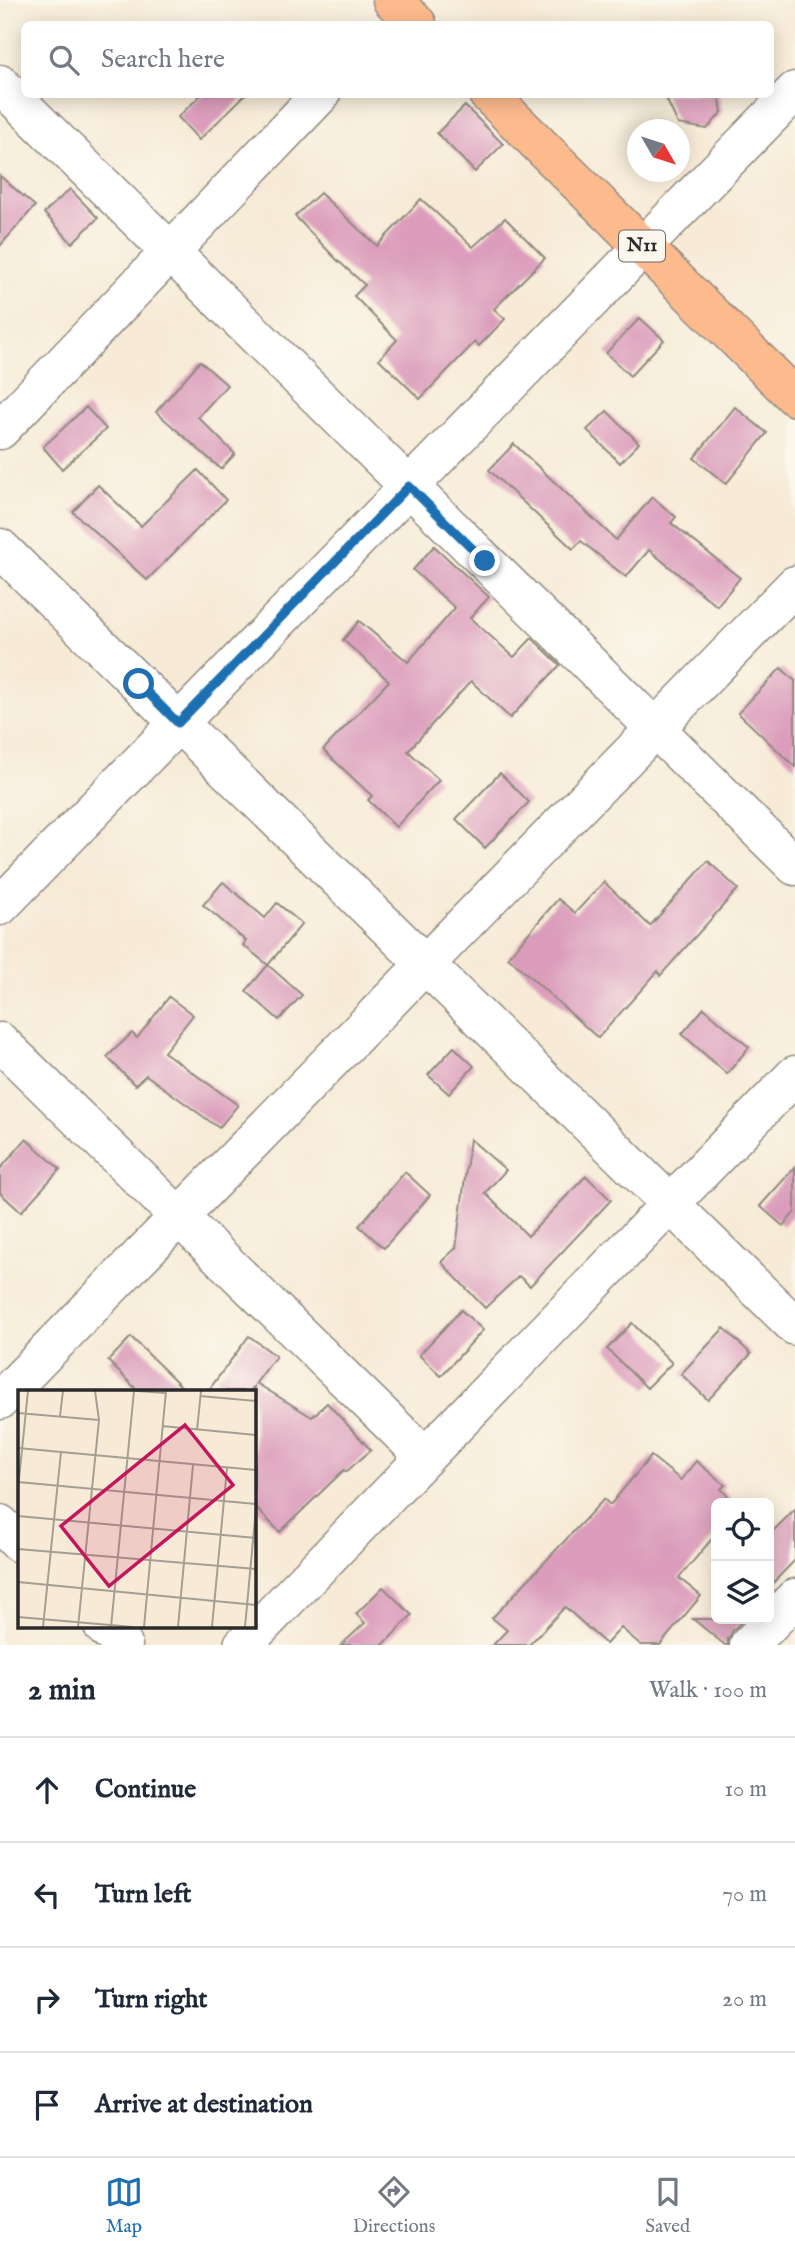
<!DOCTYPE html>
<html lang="en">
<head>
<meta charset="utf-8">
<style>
	:root { --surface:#fff; --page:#f6f6f7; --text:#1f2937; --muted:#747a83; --line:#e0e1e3; --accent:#1f6fb2 }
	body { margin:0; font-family:"IM FELL English",serif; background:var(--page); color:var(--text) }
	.controls { position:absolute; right:21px; bottom:21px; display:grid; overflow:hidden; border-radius:10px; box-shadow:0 4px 18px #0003 }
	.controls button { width:63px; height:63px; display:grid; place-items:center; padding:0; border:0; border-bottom:2px solid var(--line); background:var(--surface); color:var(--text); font:35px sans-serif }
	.compass { position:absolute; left:627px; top:119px; width:63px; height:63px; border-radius:50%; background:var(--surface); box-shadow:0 4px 18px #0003; rotate:129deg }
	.stop { position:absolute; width:21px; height:21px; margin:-16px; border:5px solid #1f6fb2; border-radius:50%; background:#fff }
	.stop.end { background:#1f6fb2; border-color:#fff; box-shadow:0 2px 7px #0008 }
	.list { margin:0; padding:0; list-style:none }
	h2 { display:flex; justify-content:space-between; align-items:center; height:91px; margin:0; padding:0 28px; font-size:30px }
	h2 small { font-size:23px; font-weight:400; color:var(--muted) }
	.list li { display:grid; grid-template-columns:46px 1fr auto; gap:21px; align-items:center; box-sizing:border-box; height:105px; padding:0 28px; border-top:2px solid var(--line) }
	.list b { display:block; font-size:26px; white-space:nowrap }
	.list em { font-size:23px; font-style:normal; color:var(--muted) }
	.icon { flex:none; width:38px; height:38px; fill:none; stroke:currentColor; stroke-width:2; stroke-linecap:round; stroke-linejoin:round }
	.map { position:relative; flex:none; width:795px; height:1645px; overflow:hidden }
	.search { position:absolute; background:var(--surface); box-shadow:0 4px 18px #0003; left:21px; right:21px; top:21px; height:77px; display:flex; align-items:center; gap:18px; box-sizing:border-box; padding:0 24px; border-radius:10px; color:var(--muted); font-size:26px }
	.sheet { height:511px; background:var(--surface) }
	nav { display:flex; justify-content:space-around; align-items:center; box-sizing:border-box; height:98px; border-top:2px solid var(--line); background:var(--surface); font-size:19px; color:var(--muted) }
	nav a { display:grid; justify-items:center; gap:4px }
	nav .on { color:var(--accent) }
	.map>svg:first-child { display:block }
	.building { fill:#db9dbb }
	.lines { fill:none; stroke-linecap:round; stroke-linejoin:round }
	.minor-casing { stroke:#918b81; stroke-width:41 }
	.major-casing { stroke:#918b81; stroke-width:41 }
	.minor { stroke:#fff; stroke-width:38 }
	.major { stroke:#fcba8d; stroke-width:38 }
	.route { stroke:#1f6fb2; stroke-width:9 }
	.labels { text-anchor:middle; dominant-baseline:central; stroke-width:5; stroke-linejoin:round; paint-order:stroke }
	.shield { fill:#fbf7ec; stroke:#696865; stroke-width:2 }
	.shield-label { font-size:19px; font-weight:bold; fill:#2b2b2b }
	.inset-road { fill:none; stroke:#a59e92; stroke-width:2 }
	.view { fill:#c2185b; fill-opacity:0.15; stroke:#c2185b; stroke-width:3.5 }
	.inset-edge { fill:none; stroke:#2b2b2b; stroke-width:3.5 }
</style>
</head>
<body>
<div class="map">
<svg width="795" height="1645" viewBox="0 0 795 1645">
	<rect width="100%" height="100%" fill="#fbf7ec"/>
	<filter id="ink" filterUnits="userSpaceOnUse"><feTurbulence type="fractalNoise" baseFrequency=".0143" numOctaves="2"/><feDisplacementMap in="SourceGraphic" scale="14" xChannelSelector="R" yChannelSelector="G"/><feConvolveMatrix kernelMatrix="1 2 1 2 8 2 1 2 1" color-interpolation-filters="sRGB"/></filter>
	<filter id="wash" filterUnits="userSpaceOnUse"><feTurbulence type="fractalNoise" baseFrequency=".00686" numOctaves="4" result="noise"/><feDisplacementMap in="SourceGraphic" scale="28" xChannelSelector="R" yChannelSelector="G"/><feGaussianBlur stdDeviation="1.57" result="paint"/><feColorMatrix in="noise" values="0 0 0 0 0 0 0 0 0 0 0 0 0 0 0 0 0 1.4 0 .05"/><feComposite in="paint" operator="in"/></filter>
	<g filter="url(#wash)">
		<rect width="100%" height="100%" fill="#f7ebd7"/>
		<g id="blocks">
			<g class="building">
				<path d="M202 94H246L199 140 178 117Z"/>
				<path d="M664 94H719L722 112 707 129 678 124Z"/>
				<path d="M465 106 503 144 475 172 437 133Z"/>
				<path d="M0 176 35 206 0 246Z"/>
				<path d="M70 189 98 218 72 243 44 213Z"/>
				<path d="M320 193 377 246 421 199 473 247 505 218 545 258 494 309 505 319 479 346 475 342 420 399 379 359 397 340 354 296 365 285 336 259 295 216Z"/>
				<path d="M640 318 664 340 630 376 606 353Z"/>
				<path d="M200 361 227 385 198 417 235 454 221 469 156 412Z"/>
				<path d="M86 407 106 429 62 469 43 447Z"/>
				<path d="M735 407 767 433 726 484 694 458Z"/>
				<path d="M607 411 639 443 620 463 587 430Z"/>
				<path d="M514 444 616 540 652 497 676 517 671 523 740 578 717 606 649 550 626 577 581 541 573 549 489 470Z"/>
				<path d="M198 470 226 500 147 580 73 512 98 485 141 526Z"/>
				<path d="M434 546 489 597 470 618 514 657 532 638 560 665 510 718 471 681 408 751 439 780 396 827 368 800 372 796 323 750 389 681 343 640 359 621 408 662 455 608 413 570Z"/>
				<path d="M781 668 795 681V767L738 713Z"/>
				<path d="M500 773 529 802 485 848 456 819Z"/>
				<path d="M708 861 738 889 660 976 658 971 598 1038 508 957 558 899 575 913 604 882 650 926Z"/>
				<path d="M223 882 265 918 277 903 302 924 268 965 243 945 246 941 203 905Z"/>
				<path d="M268 965 302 995 279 1020 246 991Z"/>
				<path d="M169 997 193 1015 164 1052 238 1105 219 1128 146 1075 135 1085 107 1057 132 1033 137 1038Z"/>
				<path d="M704 1008 749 1047 727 1074 682 1034Z"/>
				<path d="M454 1047 474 1066 449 1094 428 1075Z"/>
				<path d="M26 1139 60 1169 21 1212 0 1193V1169Z"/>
				<path d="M470 1139 506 1170 485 1193 528 1236 586 1176 611 1200 530 1286 519 1276 485 1308 441 1262 456 1248Z"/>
				<path d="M795 1167V1212L783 1226 760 1206Z"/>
				<path d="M405 1172 430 1195 384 1248 359 1226Z"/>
				<path d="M461 1310 483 1330 441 1376 419 1355Z"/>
				<path d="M632 1323 672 1363 647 1388 607 1349Z"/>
				<path d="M724 1328 751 1354 708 1400 681 1374Z"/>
				<path d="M249 1336 276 1356 256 1383 312 1417 327 1403 371 1450 346 1472 344 1470 280 1532 254 1506V1386L250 1391H208Z"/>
				<path d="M131 1337 186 1391H138L108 1361Z"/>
				<path d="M651 1456 681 1480 696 1461 725 1485 721 1489 735 1503H716V1534L679 1578 701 1596 660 1645H641L621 1628 606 1644 565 1607 529 1645H493L507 1630 492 1618 604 1499 610 1505Z"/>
				<path d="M795 1509V1560L769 1587V1535Z"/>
				<path d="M383 1587 412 1615 383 1645H341L365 1623 356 1614Z"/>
				<path d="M693 1619H744L733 1630 728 1639V1645H725Z"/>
			</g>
		</g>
	</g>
	<g filter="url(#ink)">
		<use href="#blocks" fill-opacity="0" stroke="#918b81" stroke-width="2"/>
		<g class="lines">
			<defs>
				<g id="minor">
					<path d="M0 84 795 866"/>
					<path d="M0 430 321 94"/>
					<path d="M0 548 795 1326"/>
					<path d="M0 906 795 91"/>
					<path d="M0 1042 425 1457"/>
					<path d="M0 1400 795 585"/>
					<path d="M0 1524 19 1543"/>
					<path d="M103 1626 123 1645"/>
					<path d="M243 1645 795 1075"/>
					<path d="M749 1645 795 1598"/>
				</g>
				<g id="major">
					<path d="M392 0 417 24"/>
					<path d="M488 94 795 397"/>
				</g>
			</defs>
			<use href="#minor" class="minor-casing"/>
			<use href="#major" class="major-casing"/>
			<use href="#minor" class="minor"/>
			<use href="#major" class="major"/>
		</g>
	</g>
	<g class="lines" filter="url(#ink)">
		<path class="route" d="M139 684 178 723 409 486 485 561"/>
	</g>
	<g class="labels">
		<rect class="shield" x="619" y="230.5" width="46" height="31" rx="5"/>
		<g class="shield-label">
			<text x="642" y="246">N11</text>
		</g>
	</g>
	<g transform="translate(18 1390)">
		<rect width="238" height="238" fill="#f7ebd7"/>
		<path class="inset-road" d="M119 1 148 3M182 6 238 11M0 23 81 30M42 26 45 1M144 36 238 45M179 40 183 1M0 58 238 80M0 92 238 114M0 99 10 1M0 126 238 148M0 159 238 179M0 192 238 215M0 227 115 237M25 237 43 62M60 237 81 30 77 1M93 237 116 1M126 237 148 1M160 237 175 75M194 237 209 78M227 237 238 118"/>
		<path class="view" d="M167 35 215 95 91 196 43 136Z"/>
		<rect width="238" height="238" class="inset-edge"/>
	</g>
</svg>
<div class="controls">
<button><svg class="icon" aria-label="locate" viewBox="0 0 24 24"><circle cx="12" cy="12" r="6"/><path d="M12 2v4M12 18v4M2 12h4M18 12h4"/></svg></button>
<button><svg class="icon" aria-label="layers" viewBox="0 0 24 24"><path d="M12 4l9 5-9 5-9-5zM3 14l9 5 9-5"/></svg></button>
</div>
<svg class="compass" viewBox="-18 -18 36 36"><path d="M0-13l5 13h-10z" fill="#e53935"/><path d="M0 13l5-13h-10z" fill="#747a83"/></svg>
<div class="stop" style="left:139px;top:684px"></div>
<div class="stop end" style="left:485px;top:561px"></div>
<div class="search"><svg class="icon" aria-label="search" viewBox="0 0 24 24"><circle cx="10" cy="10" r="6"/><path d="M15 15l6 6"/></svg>Search here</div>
</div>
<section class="sheet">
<h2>2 min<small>Walk · 100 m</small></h2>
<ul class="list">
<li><svg class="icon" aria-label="ahead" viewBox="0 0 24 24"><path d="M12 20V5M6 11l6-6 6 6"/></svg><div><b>Continue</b></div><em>10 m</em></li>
<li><svg class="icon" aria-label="left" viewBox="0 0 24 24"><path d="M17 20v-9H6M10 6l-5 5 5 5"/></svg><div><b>Turn left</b></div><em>70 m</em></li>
<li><svg class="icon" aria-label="right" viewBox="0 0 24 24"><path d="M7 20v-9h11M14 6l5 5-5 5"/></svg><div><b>Turn right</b></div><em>20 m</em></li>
<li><svg class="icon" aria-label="arrive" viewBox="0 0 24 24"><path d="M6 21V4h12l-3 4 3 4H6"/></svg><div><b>Arrive at destination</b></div></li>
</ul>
</section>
<nav>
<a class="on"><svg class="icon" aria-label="map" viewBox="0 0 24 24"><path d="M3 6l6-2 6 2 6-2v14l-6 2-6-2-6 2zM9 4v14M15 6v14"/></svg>Map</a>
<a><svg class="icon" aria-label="directions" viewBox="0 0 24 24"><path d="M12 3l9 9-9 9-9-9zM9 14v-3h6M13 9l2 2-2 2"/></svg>Directions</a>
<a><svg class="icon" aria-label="saved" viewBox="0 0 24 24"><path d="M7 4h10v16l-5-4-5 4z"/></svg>Saved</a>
</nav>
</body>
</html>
